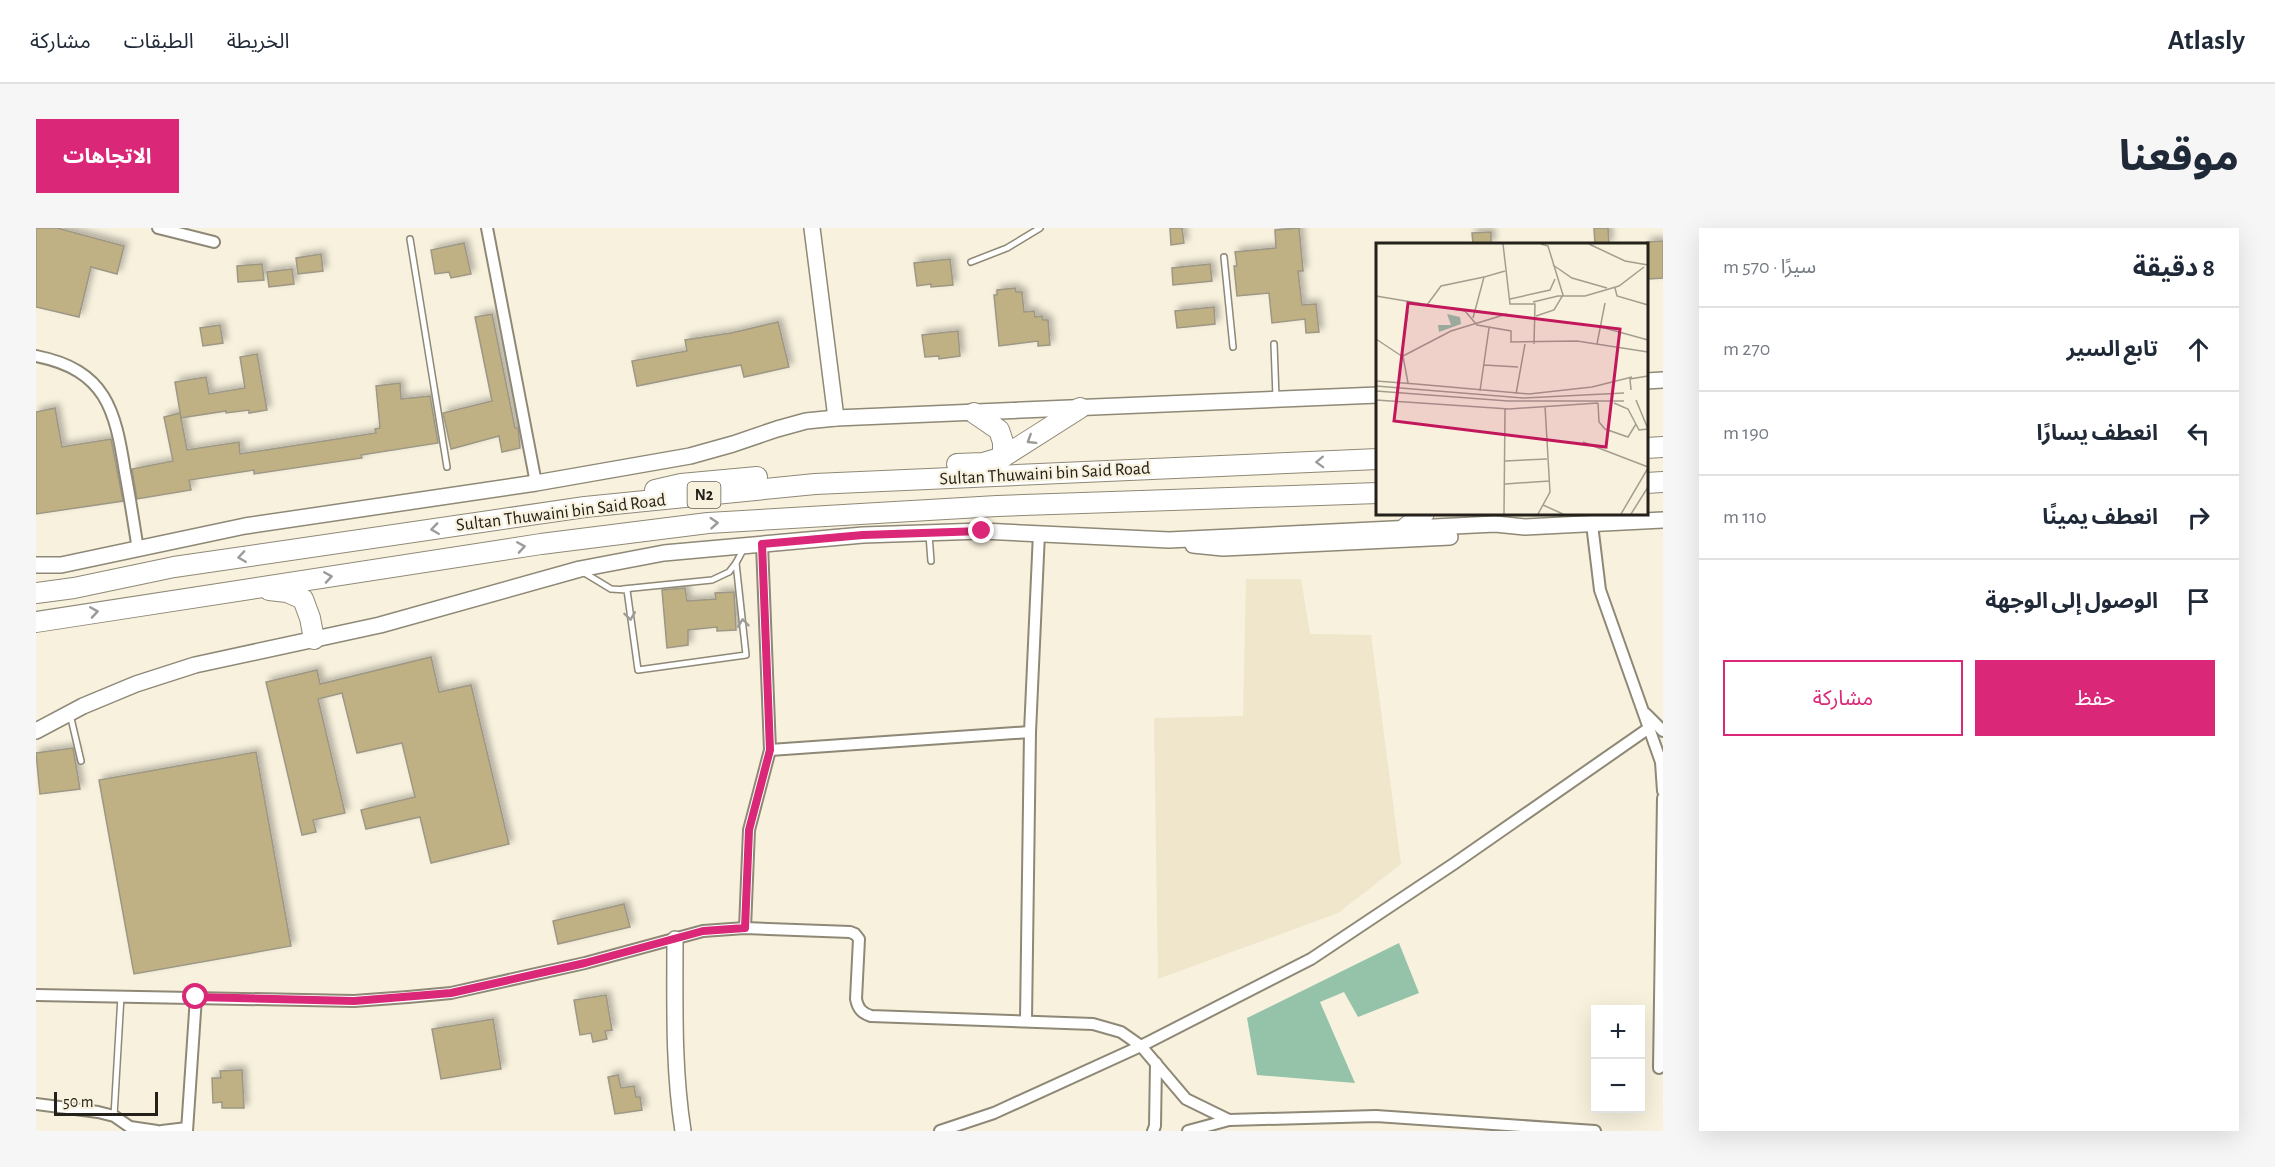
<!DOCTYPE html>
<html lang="ar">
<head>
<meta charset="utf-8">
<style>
	:root { --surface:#fff; --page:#f6f6f7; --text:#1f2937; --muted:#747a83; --line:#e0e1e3; --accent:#db2777 }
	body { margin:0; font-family:"Alegreya Sans","Noto Sans Arabic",sans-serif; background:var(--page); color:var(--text); direction:rtl }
	.controls { position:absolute; right:18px; bottom:18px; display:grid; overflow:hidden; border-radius:0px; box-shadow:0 6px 24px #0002 }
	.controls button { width:54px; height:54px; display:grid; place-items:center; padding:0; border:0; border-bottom:2px solid var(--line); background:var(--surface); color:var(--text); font:30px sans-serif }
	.scale { position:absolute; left:18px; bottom:15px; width:104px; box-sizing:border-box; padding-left:6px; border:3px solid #24211a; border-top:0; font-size:16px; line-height:21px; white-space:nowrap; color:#24211a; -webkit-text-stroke:4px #f7f1dd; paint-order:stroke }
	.stop { position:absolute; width:18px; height:18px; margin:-14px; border:4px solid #db2777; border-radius:50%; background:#fff }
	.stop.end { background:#db2777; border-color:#fff; box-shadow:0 2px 6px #0008 }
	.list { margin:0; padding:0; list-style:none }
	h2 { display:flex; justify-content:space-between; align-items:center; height:78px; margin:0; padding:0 24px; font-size:26px }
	h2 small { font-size:20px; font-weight:400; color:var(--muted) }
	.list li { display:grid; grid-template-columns:39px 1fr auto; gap:18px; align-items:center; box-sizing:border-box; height:84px; padding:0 24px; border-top:2px solid var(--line) }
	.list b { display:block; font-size:22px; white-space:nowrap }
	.list em { font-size:20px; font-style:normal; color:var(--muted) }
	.actions { display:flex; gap:12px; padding:18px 24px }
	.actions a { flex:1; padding:14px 0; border:2px solid var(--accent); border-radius:0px; text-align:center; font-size:21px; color:var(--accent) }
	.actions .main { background:var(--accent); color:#fff }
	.icon { flex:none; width:33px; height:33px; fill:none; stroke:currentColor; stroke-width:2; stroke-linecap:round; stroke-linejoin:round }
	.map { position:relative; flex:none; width:1627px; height:903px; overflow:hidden; direction:ltr; border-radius:0px }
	header { display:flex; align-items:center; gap:36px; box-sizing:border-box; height:84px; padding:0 30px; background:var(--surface); border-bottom:2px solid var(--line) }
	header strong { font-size:28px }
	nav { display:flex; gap:33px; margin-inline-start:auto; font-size:21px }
	.intro { display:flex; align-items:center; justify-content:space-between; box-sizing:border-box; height:144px; padding:0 36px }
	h1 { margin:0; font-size:42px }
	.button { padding:15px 27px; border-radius:0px; background:var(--accent); color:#fff; font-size:21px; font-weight:700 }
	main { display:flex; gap:36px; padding:0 36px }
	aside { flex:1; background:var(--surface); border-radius:0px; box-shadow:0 6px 24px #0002 }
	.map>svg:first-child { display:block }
	.built { fill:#efe6cb }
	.forest { fill:#94c3a9 }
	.building { fill:#c0b184; stroke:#9d9785; stroke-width:1.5; filter:url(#shadow) }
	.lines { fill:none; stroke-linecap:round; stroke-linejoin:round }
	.lane-casing { stroke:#8e8876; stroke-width:8 }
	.street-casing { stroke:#8e8876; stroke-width:14 }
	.secondary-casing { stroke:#8e8876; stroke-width:18 }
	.highway-casing { stroke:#8e8876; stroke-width:22 }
	.lane { stroke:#fff; stroke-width:5 }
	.street { stroke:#fff; stroke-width:10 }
	.secondary { stroke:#fff; stroke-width:15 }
	.highway { stroke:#fff; stroke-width:20 }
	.oneway { stroke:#9c9b98 }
	.route { stroke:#db2777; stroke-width:8 }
	.labels { text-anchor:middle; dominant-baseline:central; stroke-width:4.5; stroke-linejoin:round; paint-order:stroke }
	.shield { fill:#f7f1dd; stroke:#635f54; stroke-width:1.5 }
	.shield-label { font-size:16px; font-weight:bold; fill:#24211a }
	.street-label { font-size:18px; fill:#24211a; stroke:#f7f1dd }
	.inset-road { fill:none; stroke:#a39e8f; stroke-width:1.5 }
	.view { fill:#c2185b; fill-opacity:0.15; stroke:#c2185b; stroke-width:3 }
	.inset-edge { fill:none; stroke:#24211a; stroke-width:3 }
</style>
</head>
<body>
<header>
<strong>Atlasly</strong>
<nav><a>الخريطة</a><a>الطبقات</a><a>مشاركة</a></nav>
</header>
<div class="intro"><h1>موقعنا</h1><a class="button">الاتجاهات</a></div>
<main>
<aside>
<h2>8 دقيقة<small>سيرًا · 570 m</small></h2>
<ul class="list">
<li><svg class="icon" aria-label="ahead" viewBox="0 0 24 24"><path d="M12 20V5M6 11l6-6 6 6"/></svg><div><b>تابع السير</b></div><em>270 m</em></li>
<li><svg class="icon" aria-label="left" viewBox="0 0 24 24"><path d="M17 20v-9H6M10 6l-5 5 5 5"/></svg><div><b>انعطف يسارًا</b></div><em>190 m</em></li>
<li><svg class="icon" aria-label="right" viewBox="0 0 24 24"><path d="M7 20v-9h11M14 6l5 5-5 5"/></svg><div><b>انعطف يمينًا</b></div><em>110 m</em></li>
<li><svg class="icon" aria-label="arrive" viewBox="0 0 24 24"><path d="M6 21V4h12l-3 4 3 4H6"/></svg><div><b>الوصول إلى الوجهة</b></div></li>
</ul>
<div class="actions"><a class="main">حفظ</a><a>مشاركة</a></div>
</aside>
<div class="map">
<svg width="1627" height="903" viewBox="0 0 1627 903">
	<defs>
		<filter id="shadow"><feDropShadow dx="4" dy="-4" stdDeviation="3" flood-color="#0004"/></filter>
	</defs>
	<rect width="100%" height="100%" fill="#f7f1dd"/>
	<path class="built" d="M1210 351H1265L1274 406 1335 407 1365 636 1302 685 1122 751 1118 490 1207 488Z"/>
	<path class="forest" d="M1363 715 1383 765 1322 789 1308 764 1284 774 1319 855 1221 847 1211 790Z"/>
	<g class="building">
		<path d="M0 0H21L88 18 81 46 55 39 43 89 0 79Z"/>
		<path d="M1134 0H1146L1148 15 1135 17Z"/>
		<path d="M1263 0 1267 43H1262L1266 77 1280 76 1283 104 1270 105 1269 91 1236 95 1233 65 1201 68 1198 38H1201L1199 24 1240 20 1239 2Z"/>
		<path d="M1558 0H1572L1573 16H1559Z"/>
		<path d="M1455 4V16H1437L1436 5Z"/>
		<path d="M1627 13V50L1613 51 1612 48H1611V14Z"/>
		<path d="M428 15 435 46 415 50 413 44 399 46 395 22Z"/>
		<path d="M285 26 287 43 262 46 260 30Z"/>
		<path d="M914 31 917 57 895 59V56L881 58 878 35Z"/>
		<path d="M226 36 228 52 202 54 201 38Z"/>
		<path d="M1174 36 1176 53 1137 57 1136 40Z"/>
		<path d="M256 41 258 56 233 59 231 44Z"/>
		<path d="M979 60 980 64H986L988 84 998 83 999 89 1006 88 1007 92H1012L1014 117 1002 118V113L963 118 958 67H961V62Z"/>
		<path d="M1178 79 1179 96 1141 100 1139 83Z"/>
		<path d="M456 86 479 200H482L484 220 466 224 463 208 415 221 407 185 456 173 439 89Z"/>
		<path d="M742 94 753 139 708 149 705 137 601 158 596 133 651 123 649 112 695 105Z"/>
		<path d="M184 97 187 115 167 118 164 100Z"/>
		<path d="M922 103 924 128 903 131V128L889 129 886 107Z"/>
		<path d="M221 126 231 182 213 185V182L190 185V183L145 190 139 154 170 149 173 166 209 160 204 129Z"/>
		<path d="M364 155 365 171 394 168 402 215 325 227 326 230 218 246V242L153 252 155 262 101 271 96 241 137 233 128 189 144 185 151 222 203 214 204 226 340 205 339 201 344 200 340 158Z"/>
		<path d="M19 180 26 219 75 211 87 273 0 286V184Z"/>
		<path d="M649 360 651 373 680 371 679 365 698 364 700 402 681 403V399L652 402V417L631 420 626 362Z"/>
		<path d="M395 429 403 464 435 457 473 616 395 635 384 589 330 601 325 582 379 569 366 515 321 525 306 465 282 471 309 585 277 592 280 604 266 607 230 454 281 442 284 456Z"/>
		<path d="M37 520 44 561 4 566 0 525Z"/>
		<path d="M220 524 255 718 98 746 63 552Z"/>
		<path d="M588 676 594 699 522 716 517 693Z"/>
		<path d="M570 767 576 802 569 803 571 811 557 814 555 805 544 807 538 772Z"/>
		<path d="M457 791 465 841 405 851 396 801Z"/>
		<path d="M206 842 208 880H186V874L177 875 176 850H185L184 843Z"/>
		<path d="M582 847 585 860 598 858 600 869H604L606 882 579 886 572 849Z"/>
	</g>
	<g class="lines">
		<defs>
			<g id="lane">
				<path d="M374 11 411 239"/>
				<path d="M1188 29 1197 119"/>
				<path d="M935 34 971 20 1004 0"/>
				<path d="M1238 116 1240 169"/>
				<path d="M893 307 895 333"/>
				<path d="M547 344 575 361 591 362 602 442 710 427 700 335 708 320"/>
				<path d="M587 361 676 352 693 344 700 335"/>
				<path d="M34 486 45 533"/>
				<path d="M78 888 85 768"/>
			</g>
			<g id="street">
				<path d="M122 0 178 14"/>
				<path d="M451 0 500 255"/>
				<path d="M0 128C70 142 79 181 89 244 94 270 98 296 102 322"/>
				<path d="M1556 296 1564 362 1625 534 1627 563"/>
				<path d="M1610 486 1627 503"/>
				<path d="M734 522 994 504"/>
				<path d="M709 700 713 602 734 522 726 316"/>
				<path d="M0 767 318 773 372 769 415 765 549 735 667 703 709 700 814 704 819 706 823 711 820 771C822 781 826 785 835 788L1057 796 1085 804 1105 818 1150 871 1193 892 1340 888 1559 903"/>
				<path d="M990 792 994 504 1003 305"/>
				<path d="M1623 840 1627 570"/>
				<path d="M0 876 62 884 78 888 94 899 121 903"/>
				<path d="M126 903 151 900"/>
				<path d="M151 903 160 769"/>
				<path d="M904 903 958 885 1105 818 1275 731 1419 635 1613 500"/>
				<path d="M1117 903 1119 898 1120 835"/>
				<path d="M1152 903 1193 892"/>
			</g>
			<g id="secondary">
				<path d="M776 0 800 190"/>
				<path d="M1610 153 1627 152"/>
				<path d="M1157 317 1187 320 1414 309"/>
				<path d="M0 337H25L209 298 500 255 654 228 697 216 741 201 770 193 800 190 1342 167"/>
				<path d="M0 503 47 478 100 456 159 437 344 397 544 341 628 325 827 307 946 303 1133 312 1459 296 1489 299 1627 292"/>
				<path d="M639 711C639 775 637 839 647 903"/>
			</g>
			<g id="highway">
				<path d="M938 185 963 202 967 214V229"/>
				<path d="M1610 220 1627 219"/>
				<path d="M921 236 947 235 967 229 1044 180"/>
				<path d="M1610 255 1627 254"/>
				<path d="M619 262 645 256 721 249"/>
				<path d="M1370 300 1388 285"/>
				<path d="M233 362 251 364 267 371 274 390 278 411"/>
				<path d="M0 365 38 360 138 339 549 279 779 256 1342 231"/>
				<path d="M0 394 505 316 672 295 961 278 1342 265"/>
			</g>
		</defs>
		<use href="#lane" class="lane-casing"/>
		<use href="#street" class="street-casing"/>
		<use href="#secondary" class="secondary-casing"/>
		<use href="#highway" class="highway-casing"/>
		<use href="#lane" class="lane"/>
		<use href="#street" class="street"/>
		<use href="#secondary" class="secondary"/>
		<use href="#highway" class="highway"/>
	</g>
	<defs><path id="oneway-chevron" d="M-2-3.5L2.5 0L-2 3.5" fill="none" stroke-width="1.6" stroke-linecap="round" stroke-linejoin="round" transform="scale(1.5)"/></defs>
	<g class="oneway">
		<use href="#oneway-chevron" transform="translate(995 212) rotate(148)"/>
		<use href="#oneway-chevron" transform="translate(1284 234) rotate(178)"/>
		<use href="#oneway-chevron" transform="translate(678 295) rotate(-4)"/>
		<use href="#oneway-chevron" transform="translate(399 301) rotate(172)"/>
		<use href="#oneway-chevron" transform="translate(485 319) rotate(-9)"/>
		<use href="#oneway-chevron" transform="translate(206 329) rotate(172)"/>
		<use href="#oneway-chevron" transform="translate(292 349) rotate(-9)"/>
		<use href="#oneway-chevron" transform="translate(58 384) rotate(-9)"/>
		<use href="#oneway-chevron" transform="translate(594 388) rotate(82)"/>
		<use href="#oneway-chevron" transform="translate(707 395) rotate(-96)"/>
	</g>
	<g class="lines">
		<path class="route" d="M160 769 318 773 415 765 549 735 667 703 709 700 713 602 734 522 726 316 827 307 946 303"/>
	</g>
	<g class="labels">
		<rect class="shield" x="651.5" y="254" width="33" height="26" rx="4.5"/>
		<g class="shield-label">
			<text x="668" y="267">N2</text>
		</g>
		<g class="street-label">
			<text transform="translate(1009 246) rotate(-3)">Sultan Thuwaini bin Said Road</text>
			<text transform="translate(525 285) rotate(-7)">Sultan Thuwaini bin Said Road</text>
		</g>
	</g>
	<g transform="translate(1340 15)">
		<rect width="272" height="272" fill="#f7f1dd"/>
		<path d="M71 71 84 74 85 81 63 89 62 82H75Z" fill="#94c3a9"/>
		<path class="inset-road" d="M127 1 134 61H159L158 101M213 1 249 18 272 22M177 22 196 35 231 45M239 45 241 53 272 62M0 53 89 68 101 82 135 88V99L201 98 272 109M134 56 174 47 179 36M157 59 182 53H209L243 43 268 24M51 62 65 43 108 34M160 73 178 67 187 52 172 3 165 1M97 75 108 34 129 28M225 84 272 97M0 96 27 114M221 101 229 60M27 113 75 88 131 71M108 122 142 124M0 138 40 141M32 140 26 108 32 68M40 141 153 151 216 144 256 134M0 143 147 155 248 150M255 147 254 136 272 133M0 148 132 158H248M104 148 113 85M140 151 149 101M0 157 133 166 222 160M260 157 272 186M222 160 223 179 229 186 252 194 260 181M238 160 252 166 263 187 272 186M207 199 272 224M129 218 171 216M129 241 173 238M167 262 187 271M128 271 129 166M162 271 174 249 169 163M245 271 272 225M255 271 272 244"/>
		<path class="view" d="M32 60 244 86 230 204 18 178Z"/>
		<rect width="272" height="272" class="inset-edge"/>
	</g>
</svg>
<div class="controls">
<button>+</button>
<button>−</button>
</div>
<div class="scale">50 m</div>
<div class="stop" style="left:160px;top:769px"></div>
<div class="stop end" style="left:946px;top:303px"></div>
</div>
</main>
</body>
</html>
